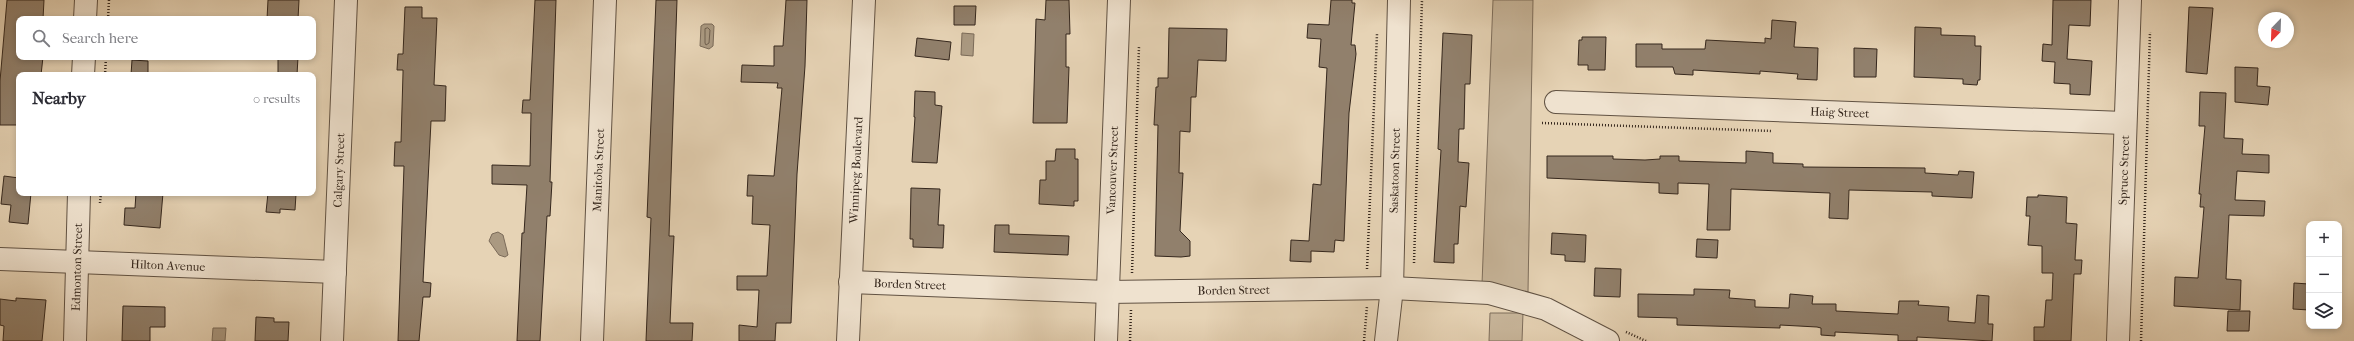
<!DOCTYPE html>
<html lang="en">
<head>
<meta charset="utf-8">
<style>
	:root { --surface:#fff; --page:#f7f7f7; --text:#2b2b33; --muted:#7c7c81; --line:#e1e1e2 }
	body { margin:0; font-family:"IM FELL French Canon",serif; background:var(--page); color:var(--text) }
	.controls { position:absolute; right:12px; bottom:12px; display:grid; overflow:hidden; border-radius:8px; box-shadow:0 2px 6px #0003 }
	.controls button { width:36px; height:36px; display:grid; place-items:center; padding:0; border:0; border-bottom:1px solid var(--line); background:var(--surface); color:var(--text); font:20px sans-serif }
	.compass { position:absolute; left:2258px; top:12px; width:36px; height:36px; border-radius:50%; background:var(--surface); box-shadow:0 2px 6px #0003; rotate:203deg }
	.list { margin:0; padding:0; list-style:none }
	h2 { display:flex; justify-content:space-between; align-items:center; height:52px; margin:0; padding:0 16px; font-size:17px }
	h2 small { font-size:13px; font-weight:400; color:var(--muted) }
	.icon { flex:none; width:22px; height:22px; fill:none; stroke:currentColor; stroke-width:2; stroke-linecap:round; stroke-linejoin:round }
	.map { position:relative; flex:none; width:2354px; height:341px; overflow:hidden }
	.search { position:absolute; background:var(--surface); box-shadow:0 2px 6px #0003; left:16px; top:16px; width:300px; height:44px; display:flex; align-items:center; gap:10px; box-sizing:border-box; padding:0 14px; border-radius:8px; color:var(--muted); font-size:15px }
	.panel { position:absolute; background:var(--surface); box-shadow:0 2px 6px #0003; left:16px; top:72px; width:300px; height:124px; border-radius:8px }
	.map>svg:first-child { display:block }
	.green { fill:#c8b69b; stroke:#7e6e5c }
	.water { fill:#aa9981; stroke:#7b6b59 }
	.lines { fill:none; stroke-linecap:round; stroke-linejoin:round }
	.shore { stroke:#70604f; stroke-width:1 }
	.building { fill:#91806c; stroke:#35271d }
	.minor-casing { stroke:#615243; stroke-width:24 }
	.path { stroke:#35271d; stroke-width:2.5; stroke-dasharray:1 2; stroke-linecap:butt }
	.minor { stroke:#efe2cf; stroke-width:22 }
	.labels { text-anchor:middle; dominant-baseline:central; stroke-width:3.5; stroke-linejoin:round; paint-order:stroke }
	.street-label { font-size:12px; fill:#35271d; stroke:#efe2cf }
</style>
</head>
<body>
<div class="map">
<svg width="2354" height="341" viewBox="0 0 2354 341">
	<rect width="100%" height="100%" fill="#e6d3b5"/>
	<filter id="stains"><feTurbulence type="fractalNoise" baseFrequency=".005" numOctaves="4"/><feColorMatrix values="0 0 0 0 .2 0 0 0 0 .09 0 0 0 0 .02 0 0 0 .5 -.17"/></filter>
	<radialGradient id="worn" r=".72"><stop offset=".6" stop-color="#630" stop-opacity="0"/><stop offset="1" stop-color="#630" stop-opacity=".3"/></radialGradient>
	<g class="green">
		<path d="M1493 0H1533L1528 292 1482 284Z"/>
		<path d="M1490 313H1523L1522 341H1489Z"/>
	</g>
	<g class="water">
		<path d="M704 24H712L714 26 713 46 709 49 700 46 701 26Z"/>
		<path d="M962 33 974 34 973 56 961 55Z"/>
		<path d="M498 232 503 235 508 255 505 257 499 255 489 241 492 234Z"/>
		<path d="M213 328H226L225 341H212Z"/>
	</g>
	<g class="lines">
		<path class="shore" d="M708 28 710 30 709 43 706 45 705 43V29Z"/>
	</g>
	<g class="building">
		<path d="M7 0H44L43 19H19V57H43L41 75H19V125H0V81Z"/>
		<path d="M268 0H299L298 19H267Z"/>
		<path d="M535 0H556L550 182H552L550 216H547L540 341H517L522 233H524L527 185 492 184V165L530 166 531 113H522L523 100H530Z"/>
		<path d="M656 0H677L669 236H674L670 323H693L692 341H646L651 218 647 217Z"/>
		<path d="M786 0H807L805 66 797 174 791 323H776L775 341H739V325L757 327 759 290H737V276H767L770 225 752 224 753 196H747L748 175 774 176 782 88H777L778 83 741 82 742 65 774 66V46H783Z"/>
		<path d="M1046 0H1069L1070 34H1066V67H1069L1067 123H1033L1036 19 1045 20Z"/>
		<path d="M1331 0H1352V3H1355L1351 45H1355L1356 54 1349 113 1344 241 1335 240 1334 252 1311 251V262L1290 261 1291 240 1309 241 1313 184 1321 185 1327 68 1319 67 1321 39 1307 38 1308 24 1329 25Z"/>
		<path d="M2053 0H2091L2090 26 2069 25 2067 59 2092 61 2090 95 2070 94V84L2054 83 2055 62 2042 61 2043 44 2052 45Z"/>
		<path d="M954 6H976L975 25H954Z"/>
		<path d="M405 7H422V18H437L434 85 446 86 445 121H431L423 282 431 283 430 297H423L419 341H398L404 166H394L395 142H401L403 73V70H397L398 54H403Z"/>
		<path d="M2189 7 2213 8 2207 74 2186 72Z"/>
		<path d="M1772 20 1796 22 1794 47 1818 48 1817 80 1797 79 1798 74 1760 71V74L1693 70V75L1675 74 1673 67H1636V44H1662V49H1705L1706 40 1765 43V38L1771 39Z"/>
		<path d="M1915 27 1941 28V35L1975 36V46H1981L1980 80H1978L1977 85 1963 84V79L1914 77Z"/>
		<path d="M1169 28 1227 29 1226 61 1198 60 1196 97H1191L1190 132 1180 131 1179 173H1183L1180 231 1190 241V256L1181 257 1155 256 1158 125H1154L1156 87H1158V78H1168Z"/>
		<path d="M1443 33 1472 35 1470 84H1465L1464 129H1459L1458 162 1469 163 1466 207 1460 206 1458 244H1454V263L1434 262 1441 150 1438 149Z"/>
		<path d="M1582 37H1606L1605 70H1588V65H1578L1579 40H1582Z"/>
		<path d="M917 38 951 42 949 60 915 56Z"/>
		<path d="M1854 48 1877 49 1876 77H1854Z"/>
		<path d="M278 57H298L297 75H278Z"/>
		<path d="M132 60 148 61V75H131Z"/>
		<path d="M2235 67 2258 68 2257 86 2270 87 2268 105 2235 102Z"/>
		<path d="M915 91 935 92V105L942 106 937 163 912 162 915 117H914Z"/>
		<path d="M2200 92 2226 93 2224 138 2243 139 2242 154 2269 155V173L2237 171 2235 200 2265 201 2264 216 2229 215 2226 279 2241 280 2240 310 2174 306 2175 277 2198 278 2204 207H2200L2201 194H2199L2205 126H2199Z"/>
		<path d="M1056 149H1075V159H1078V201H1074V206L1039 204 1040 180H1046V161H1055Z"/>
		<path d="M1746 151 1773 153V163L1803 164V167L1925 168V173L1958 175 1959 171 1974 172 1972 198 1932 196V192L1849 190 1848 219 1829 218 1830 193 1731 189 1730 230H1707L1709 184 1678 183V194L1659 193V183L1547 178V156H1613V159L1645 160 1660 159V156H1679V161L1746 163Z"/>
		<path d="M4 176 19 178V193H31L28 224 9 222 11 205 1 204Z"/>
		<path d="M911 188 940 189 938 225H944L943 248 913 247V239H910Z"/>
		<path d="M136 193H163L160 228 124 225 125 208H135Z"/>
		<path d="M268 193 296 194 295 210 280 209V213L266 212Z"/>
		<path d="M2038 195 2067 197 2066 223 2077 224 2075 260H2082L2081 274H2074L2071 341H2034V327H2044L2046 300H2052L2053 273H2042V246L2028 245 2030 216H2026L2027 197H2038Z"/>
		<path d="M995 225H1009V234L1069 236 1068 255 994 252Z"/>
		<path d="M1552 233 1586 235 1585 262 1565 261V255L1551 254Z"/>
		<path d="M1697 239 1718 240 1717 258 1696 257Z"/>
		<path d="M1595 268 1621 269 1620 297 1594 296Z"/>
		<path d="M2294 283 2309 284V310L2293 309Z"/>
		<path d="M1694 289 1730 290 1729 298 1755 300V307L1789 308 1790 294 1813 296 1812 304H1836V311L1898 314 1899 301H1919L1918 305 1949 307 1948 321 1975 323 1977 295 1989 296 1988 324H1993L1992 341 1917 337V341H1898V335L1835 332V336L1821 335V328L1817 327 1780 325V328L1677 325V318L1638 317V294L1694 295Z"/>
		<path d="M16 298 46 300 42 341H3L4 326 0 325V299L16 301Z"/>
		<path d="M123 306 165 307V327H150V341H122Z"/>
		<path d="M2228 311H2250L2249 331H2227Z"/>
		<path d="M256 317 274 318V322H289L288 341H255Z"/>
	</g>
	<g class="lines">
		<defs>
			<g id="minor">
				<path d="M85 19 86 0"/>
				<path d="M83 75 84 57"/>
				<path id="s1" d="M1556 102 2124 123"/>
				<path id="s2" d="M0 259 335 272"/>
				<path id="s3" d="M850 282 1107 292 1392 288 1489 293 1546 309 1608 341"/>
				<path id="s4" d="M75 341 79 193"/>
				<path id="s5" d="M332 341 346 0"/>
				<path id="s6" d="M592 341 605 0"/>
				<path id="s7" d="M848 341 864 0"/>
				<path id="s8" d="M1106 341 1119 0"/>
				<path id="s9" d="M1386 341 1392 288 1399 0"/>
				<path id="s10" d="M2118 341 2130 0"/>
			</g>
		</defs>
		<use href="#minor" class="minor-casing"/>
		<g class="path">
			<path d="M108 19 109 0"/>
			<path d="M105 75 106 57"/>
			<path d="M1542 123 1772 131"/>
			<path d="M100 203 101 193"/>
			<path d="M1414 263 1422 0"/>
			<path d="M1367 269 1377 34"/>
			<path d="M1132 273 1139 46"/>
			<path d="M1626 332 1646 341"/>
			<path d="M1130 341 1131 310"/>
			<path d="M1364 341 1367 306"/>
			<path d="M2141 341 2150 32"/>
		</g>
		<use href="#minor" class="minor"/>
	</g>
	<g class="labels">
		<g class="street-label">
			<text stroke="none"><textPath href="#s1" startOffset="284">Haig Street</textPath></text>
			<text stroke="none"><textPath href="#s5" startOffset="171">Calgary Street</textPath></text>
			<text stroke="none"><textPath href="#s6" startOffset="171">Manitoba Street</textPath></text>
			<text stroke="none"><textPath href="#s7" startOffset="171">Winnipeg Boulevard</textPath></text>
			<text stroke="none"><textPath href="#s8" startOffset="171">Vancouver Street</textPath></text>
			<text stroke="none"><textPath href="#s10" startOffset="171">Spruce Street</textPath></text>
			<text stroke="none"><textPath href="#s9" startOffset="171">Saskatoon Street</textPath></text>
			<text stroke="none"><textPath href="#s2" startOffset="168">Hilton Avenue</textPath></text>
			<text stroke="none"><textPath href="#s4" startOffset="74">Edmonton Street</textPath></text>
			<text stroke="none"><textPath href="#s3" startOffset="60">Borden Street</textPath></text>
			<text stroke="none"><textPath href="#s3" startOffset="384">Borden Street</textPath></text>
		</g>
	</g>
	<rect width="100%" height="100%" filter="url(#stains)"/>
	<rect width="100%" height="100%" fill="url(#worn)"/>
</svg>
<div class="controls">
<button>+</button>
<button>−</button>
<button><svg class="icon" aria-label="layers" viewBox="0 0 24 24"><path d="M12 4l9 5-9 5-9-5zM3 14l9 5 9-5"/></svg></button>
</div>
<svg class="compass" viewBox="-18 -18 36 36"><path d="M0-13l5 13h-10z" fill="#e53935"/><path d="M0 13l5-13h-10z" fill="#7c7c81"/></svg>
<div class="search"><svg class="icon" aria-label="search" viewBox="0 0 24 24"><circle cx="10" cy="10" r="6"/><path d="M15 15l6 6"/></svg>Search here</div>
<section class="panel">
<h2>Nearby<small>0 results</small></h2>
<ul class="list">
</ul>
</section>
</div>
</body>
</html>
